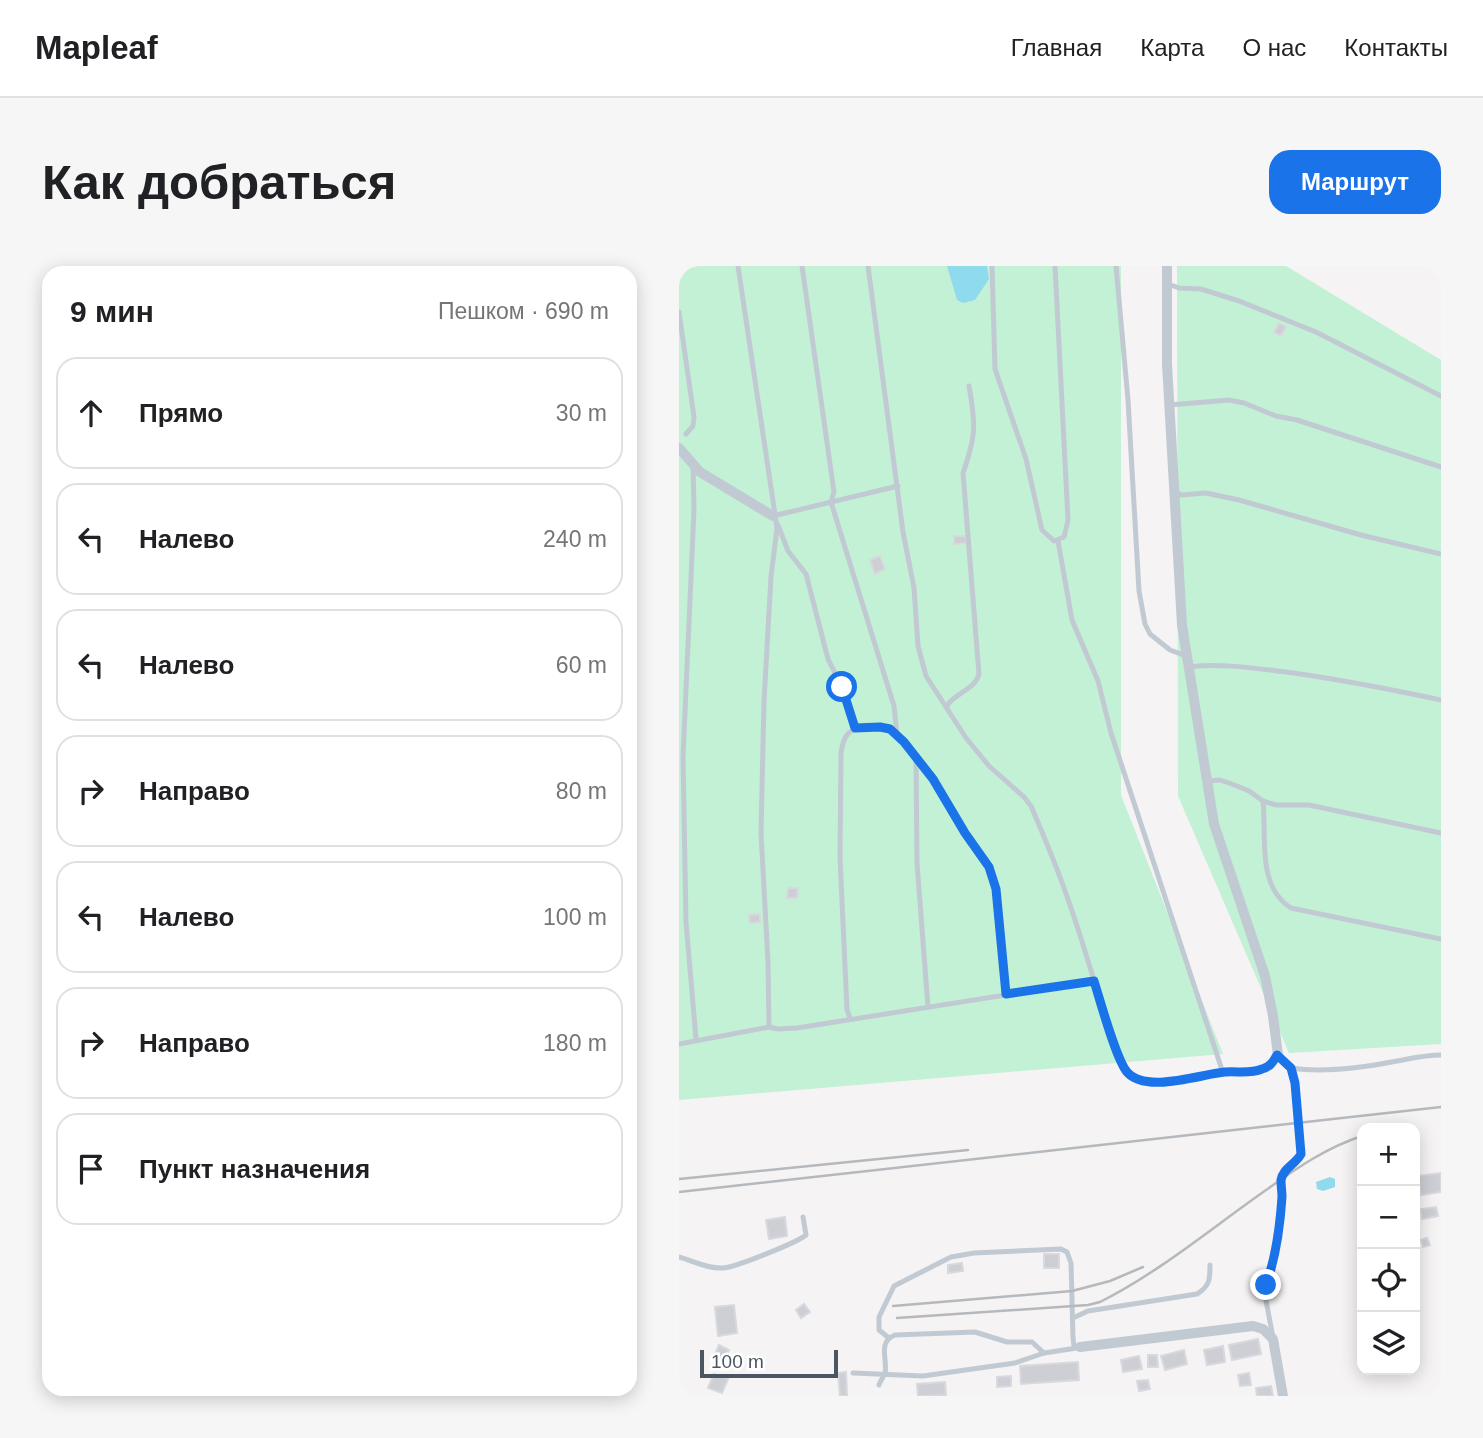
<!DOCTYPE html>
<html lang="ru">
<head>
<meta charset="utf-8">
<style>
	:root { --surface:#fff; --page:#f6f6f6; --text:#202124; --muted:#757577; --line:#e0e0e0; --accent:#1a73e8 }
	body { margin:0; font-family:Arial,sans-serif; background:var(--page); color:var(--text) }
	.controls { position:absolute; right:21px; bottom:21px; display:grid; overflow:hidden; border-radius:14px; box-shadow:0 4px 18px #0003 }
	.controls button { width:63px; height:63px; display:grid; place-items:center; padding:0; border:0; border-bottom:2px solid var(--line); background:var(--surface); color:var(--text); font:35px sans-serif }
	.scale { position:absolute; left:21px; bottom:18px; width:138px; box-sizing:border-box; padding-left:7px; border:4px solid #4a5661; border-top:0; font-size:19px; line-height:24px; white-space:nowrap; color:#4a5661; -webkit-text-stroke:5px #fff; paint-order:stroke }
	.stop { position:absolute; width:21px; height:21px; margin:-16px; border:5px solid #1a73e8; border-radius:50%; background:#fff }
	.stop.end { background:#1a73e8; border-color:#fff; box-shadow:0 2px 7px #0008 }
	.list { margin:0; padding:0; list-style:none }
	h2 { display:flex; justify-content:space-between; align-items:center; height:91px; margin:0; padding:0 28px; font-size:30px }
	h2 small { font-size:23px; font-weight:400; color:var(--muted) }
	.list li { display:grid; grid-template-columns:46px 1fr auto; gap:21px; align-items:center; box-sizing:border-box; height:112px; margin:0 14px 14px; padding:0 14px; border:2px solid var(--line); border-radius:21px }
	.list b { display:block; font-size:26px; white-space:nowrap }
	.list em { font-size:23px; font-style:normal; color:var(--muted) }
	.icon { flex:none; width:38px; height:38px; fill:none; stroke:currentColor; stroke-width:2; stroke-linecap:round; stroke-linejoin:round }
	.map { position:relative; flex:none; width:762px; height:1130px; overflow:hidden; border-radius:21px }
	header { display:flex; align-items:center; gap:42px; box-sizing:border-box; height:98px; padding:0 35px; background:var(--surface); border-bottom:2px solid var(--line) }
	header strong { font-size:33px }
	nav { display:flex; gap:38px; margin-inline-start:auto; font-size:24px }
	.intro { display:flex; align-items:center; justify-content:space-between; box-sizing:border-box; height:168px; padding:0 42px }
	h1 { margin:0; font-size:49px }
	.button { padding:18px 32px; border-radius:21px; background:var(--accent); color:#fff; font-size:24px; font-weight:700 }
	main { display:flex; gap:42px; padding:0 42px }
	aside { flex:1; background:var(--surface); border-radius:21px; box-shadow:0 4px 18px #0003 }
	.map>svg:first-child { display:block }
	.green { fill:#c3f1d5 }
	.water { fill:#90daee }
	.building { fill:#cdcfd5; stroke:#d7d9de; stroke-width:2 }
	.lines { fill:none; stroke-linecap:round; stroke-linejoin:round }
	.path { stroke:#7ad0a6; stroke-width:2; stroke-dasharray:5 3.5; stroke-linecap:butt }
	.service { stroke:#c1cad2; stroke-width:5 }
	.minor { stroke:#c1cad2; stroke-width:10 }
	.rail { stroke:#b5b8bd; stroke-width:2.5 }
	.route { stroke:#1a73e8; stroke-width:9 }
</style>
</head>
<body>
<header>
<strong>Mapleaf</strong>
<nav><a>Главная</a><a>Карта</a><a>О нас</a><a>Контакты</a></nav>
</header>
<div class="intro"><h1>Как добраться</h1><a class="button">Маршрут</a></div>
<main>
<aside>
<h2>9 мин<small>Пешком · 690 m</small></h2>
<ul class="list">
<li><svg class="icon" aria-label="ahead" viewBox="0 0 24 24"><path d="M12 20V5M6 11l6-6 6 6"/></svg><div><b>Прямо</b></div><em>30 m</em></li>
<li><svg class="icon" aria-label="left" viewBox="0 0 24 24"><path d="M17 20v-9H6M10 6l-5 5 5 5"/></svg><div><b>Налево</b></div><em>240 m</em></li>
<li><svg class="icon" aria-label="left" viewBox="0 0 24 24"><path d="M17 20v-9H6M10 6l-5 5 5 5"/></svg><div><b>Налево</b></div><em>60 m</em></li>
<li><svg class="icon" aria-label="right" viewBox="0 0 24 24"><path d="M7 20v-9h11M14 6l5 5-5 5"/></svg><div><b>Направо</b></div><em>80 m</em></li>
<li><svg class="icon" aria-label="left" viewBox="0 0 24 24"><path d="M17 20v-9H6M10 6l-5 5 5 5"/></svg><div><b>Налево</b></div><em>100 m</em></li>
<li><svg class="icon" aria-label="right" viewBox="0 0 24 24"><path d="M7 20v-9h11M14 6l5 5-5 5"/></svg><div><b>Направо</b></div><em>180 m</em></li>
<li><svg class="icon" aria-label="arrive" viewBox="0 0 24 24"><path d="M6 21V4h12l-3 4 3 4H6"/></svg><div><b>Пункт назначения</b></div></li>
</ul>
</aside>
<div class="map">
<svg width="762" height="1130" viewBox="0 0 762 1130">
	<rect width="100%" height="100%" fill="#f5f3f3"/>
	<g class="green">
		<path d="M0 0H442V529L544 788 0 834Z"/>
		<path d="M498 0H607L762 94V778L610 787 499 530Z"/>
	</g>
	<g class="water">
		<path d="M268 0H308L310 13 296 34 284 37 278 34Z"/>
		<path d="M651 911 656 913V921L644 925 638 923 637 916Z"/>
	</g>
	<g class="building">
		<path d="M600 57 607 61 602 70 595 66Z"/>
		<path d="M275 270H287V277L275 278Z"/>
		<path d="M201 290 206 303 196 308 191 294Z"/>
		<path d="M109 622H119L118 632H108Z"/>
		<path d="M81 648V656L71 657 70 649Z"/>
		<path d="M762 907V926L742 929 739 910Z"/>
		<path d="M757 941 759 950 743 953 742 943Z"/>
		<path d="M106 951 108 970 90 973 87 954Z"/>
		<path d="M748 972 751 979 744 981 742 974Z"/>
		<rect x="365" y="988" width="15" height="14"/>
		<path d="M283 997 284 1005 269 1007V999Z"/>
		<path d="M125 1038 131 1046 122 1052 117 1044Z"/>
		<path d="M55 1039 58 1067 39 1070 36 1041Z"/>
		<path d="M579 1073 582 1088 553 1094 550 1079Z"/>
		<path d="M40 1079 50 1084 45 1095 35 1091Z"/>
		<path d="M544 1080 546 1096 528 1099 525 1084Z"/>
		<path d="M505 1084 508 1098 486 1104 482 1090Z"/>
		<path d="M469 1089H478L479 1101H469Z"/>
		<path d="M460 1090 463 1103 444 1106 442 1094Z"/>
		<path d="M399 1096 400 1114 342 1118 341 1100Z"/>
		<path d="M167 1106 168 1130H161L159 1107Z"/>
		<path d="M570 1107 572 1119 561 1120 559 1109Z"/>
		<path d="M35 1108 49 1113 43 1127 29 1122Z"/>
		<path d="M332 1110V1120L318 1121V1111Z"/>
		<path d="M469 1114 471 1123 460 1125 458 1115Z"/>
		<path d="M266 1116 267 1129 239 1130 238 1118Z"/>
		<path d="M592 1120 594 1130H578L577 1122Z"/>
	</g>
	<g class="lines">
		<path class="path" d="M603 919C601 903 616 900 622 888L614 810"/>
		<g class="service">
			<path d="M59 0 98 262 92 311 85 435 82 567 89 696 90 761"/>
			<path d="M123 0 155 226 152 236 215 440 218 469"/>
			<path d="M189 0 224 266 235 322 239 380 247 410 287 472 310 500 345 531 352 540C364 568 376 596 386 625 402 668 414 713 428 757 433 770 441 802 453 809 473 823 508 813 531 809 556 804 583 813 599 789L612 802C643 807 687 801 718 795 734 792 746 789 762 789"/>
			<path d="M313 0 316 103 347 193 363 264 375 275 385 271 389 254 376 0"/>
			<path d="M437 0 449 134 460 325 466 358 471 368 491 384 507 390"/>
			<path d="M489 18 500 22 522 23 560 35 637 66 762 130"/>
			<path d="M0 46 15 151 14 160 7 168"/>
			<path d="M490 139 550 134 565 137 597 150 618 154 762 201"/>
			<path d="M14 199 15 244 4 491 7 656 17 773"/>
			<path d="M497 226 502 229 527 227 560 234 682 269 762 288"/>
			<path d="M94 250 219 220"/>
			<path d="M99 259 109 285 127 308 149 393 163 421 176 462"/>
			<path d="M379 275 393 354 419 415 432 467 544 807"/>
			<path d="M509 401C542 397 574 402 607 406 659 413 710 423 762 434"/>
			<path d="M267 441C275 427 296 424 300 408L284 207C297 170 297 159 290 120"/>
			<path d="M237 493 238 597 249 741"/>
			<path d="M529 515 541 514 553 518 570 525 584 535 597 539H630L762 567"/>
			<path d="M584 535C588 570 577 620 612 642L762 673"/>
			<path d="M171 752 168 744 161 591 162 487C164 474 167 463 183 462 191 461 201 459 209 463 235 473 270 541 285 565 293 577 304 588 310 601 323 627 324 696 327 728"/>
			<path d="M0 778 90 761 99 763 118 762 415 715"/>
			<path d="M0 991C14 995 29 1003 44 1002 55 1002 119 976 127 969L124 951"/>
			<path d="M394 1052 409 1045 518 1028C531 1020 531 1013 531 999"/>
			<path d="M210 1072 200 1064V1051L215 1020 272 991 295 987 382 983 388 986 392 997 394 1072 395 1080 401 1081"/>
			<path d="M594 1072 587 1034V1019L595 997 603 927"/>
			<path d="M174 1107 244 1110 336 1097 365 1087 398 1082"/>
			<path d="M200 1119C200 1118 205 1109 206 1108 209 1094 198 1076 216 1069L296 1066 328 1076H353L365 1087"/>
			<path d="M0 1128 2 1130"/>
		</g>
		<g class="minor">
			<path d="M488 0V98L503 359 535 558 586 710 594 750 599 789"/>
			<path d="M0 182 21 206 94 250"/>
			<path d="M401 1081 574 1060 584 1063 594 1073 604 1130"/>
		</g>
		<g class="rail">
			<path d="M714 862 724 860"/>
			<path d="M0 913 289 884"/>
			<path d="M0 926 762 841"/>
			<path d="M214 1040 393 1025 431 1015 464 1001"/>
			<path d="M218 1052 409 1039 421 1036C481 1006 535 960 590 922 619 901 649 881 683 870"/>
		</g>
	</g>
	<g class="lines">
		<path class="route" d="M163 421 176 462 201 461 211 463 225 476 254 513 286 567 310 601 317 623 327 728 415 715C421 734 437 793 448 806 467 828 522 808 546 806 559 805 571 808 583 803 591 801 594 796 598 789L612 802 616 817 622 888C617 898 604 902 602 914 602 920 603 926 603 931 601 961 597 991 587 1019"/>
	</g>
</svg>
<div class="controls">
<button>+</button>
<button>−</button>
<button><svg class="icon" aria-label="locate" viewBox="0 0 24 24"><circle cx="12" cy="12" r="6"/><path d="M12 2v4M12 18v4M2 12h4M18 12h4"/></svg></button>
<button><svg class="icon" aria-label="layers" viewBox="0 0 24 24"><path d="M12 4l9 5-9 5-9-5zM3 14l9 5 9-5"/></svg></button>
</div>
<div class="scale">100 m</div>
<div class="stop" style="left:163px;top:421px"></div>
<div class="stop end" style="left:587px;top:1019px"></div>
</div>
</main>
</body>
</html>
